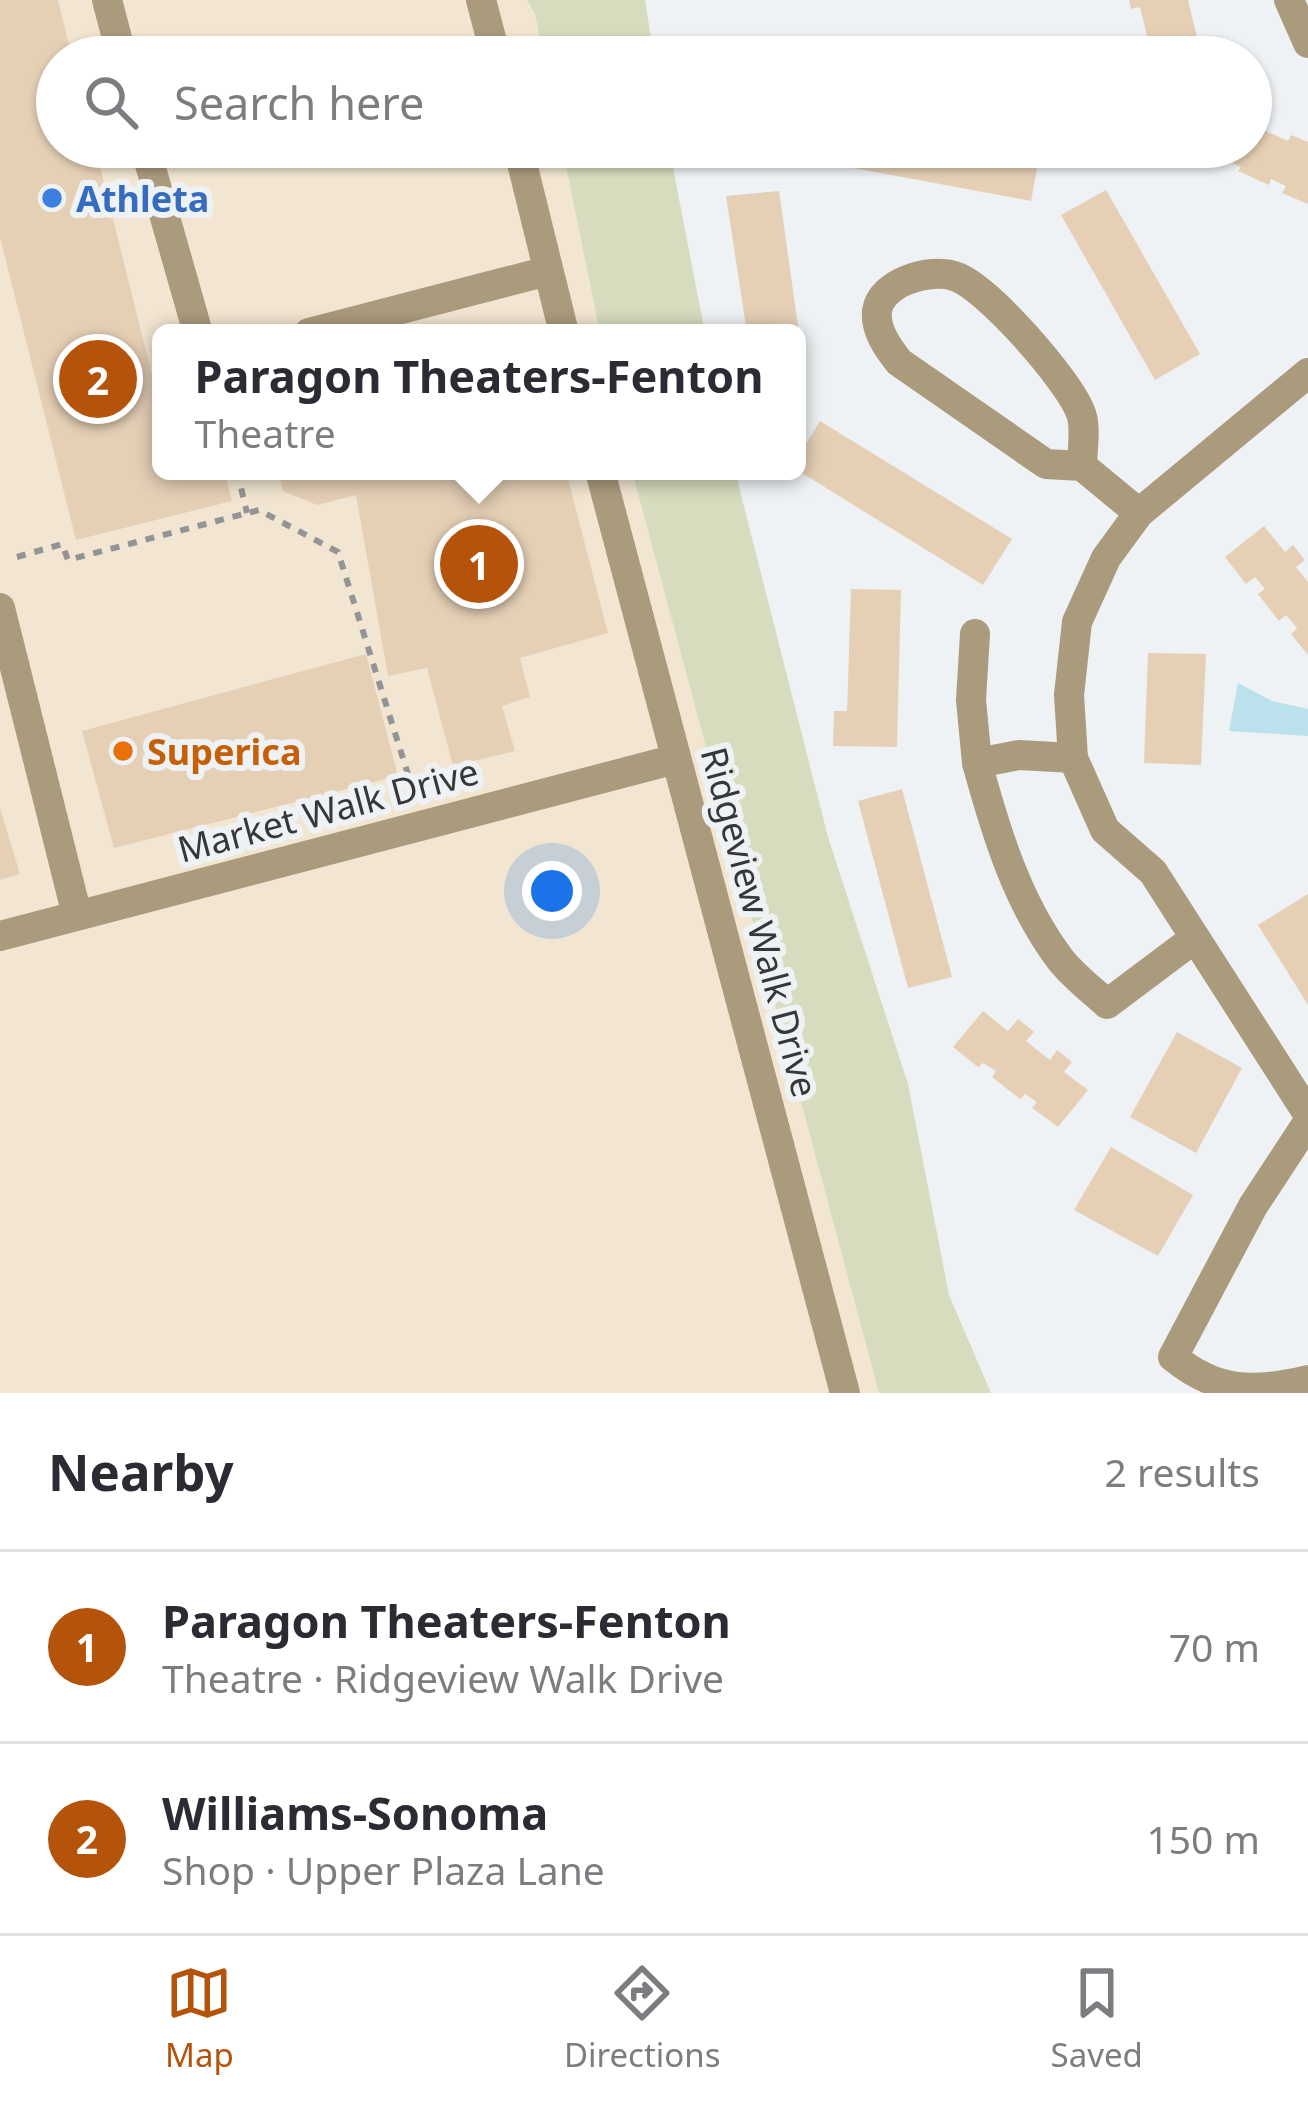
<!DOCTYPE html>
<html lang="en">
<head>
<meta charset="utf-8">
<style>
	:root { --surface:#fff; --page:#f7f7f7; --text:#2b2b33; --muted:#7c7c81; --line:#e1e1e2; --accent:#b45309 }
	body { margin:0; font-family:"Noto Sans",sans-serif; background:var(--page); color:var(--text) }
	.you { position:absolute; left:552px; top:891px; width:42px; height:42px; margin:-30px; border:9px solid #fff; border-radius:50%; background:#1a73e8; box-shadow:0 0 0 18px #1a73e833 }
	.badge { display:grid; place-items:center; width:78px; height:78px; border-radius:50%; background:var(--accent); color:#fff; font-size:39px; font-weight:700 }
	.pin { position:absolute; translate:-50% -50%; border:6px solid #fff; box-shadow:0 3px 12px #0006 }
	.popup { position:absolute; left:152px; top:324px; width:654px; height:156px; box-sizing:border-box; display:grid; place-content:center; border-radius:18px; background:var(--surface); filter:drop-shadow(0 3px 9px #0005); font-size:39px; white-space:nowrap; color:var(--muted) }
	.popup b { font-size:45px; color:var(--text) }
	.popup::after { content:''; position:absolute; left:50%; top:100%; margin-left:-24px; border:24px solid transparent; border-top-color:var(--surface) }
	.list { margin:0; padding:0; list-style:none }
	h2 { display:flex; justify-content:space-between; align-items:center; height:156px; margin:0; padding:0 48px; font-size:51px }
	h2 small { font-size:39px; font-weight:400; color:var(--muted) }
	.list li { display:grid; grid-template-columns:78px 1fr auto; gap:36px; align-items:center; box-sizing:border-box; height:192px; padding:0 48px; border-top:3px solid var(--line) }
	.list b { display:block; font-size:45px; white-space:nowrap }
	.list p { margin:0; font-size:39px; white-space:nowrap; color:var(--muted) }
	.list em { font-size:39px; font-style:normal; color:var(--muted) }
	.icon { flex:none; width:66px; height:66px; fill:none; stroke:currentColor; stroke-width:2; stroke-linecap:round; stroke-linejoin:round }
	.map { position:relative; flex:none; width:1308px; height:1393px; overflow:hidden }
	.search { position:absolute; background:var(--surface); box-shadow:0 3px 9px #0004; left:36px; right:36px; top:36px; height:132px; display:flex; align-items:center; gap:30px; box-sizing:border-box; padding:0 42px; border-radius:66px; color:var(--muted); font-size:45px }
	.sheet { height:540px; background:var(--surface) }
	nav { display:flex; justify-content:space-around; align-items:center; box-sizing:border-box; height:168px; border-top:3px solid var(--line); background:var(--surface); font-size:33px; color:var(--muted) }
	nav a { display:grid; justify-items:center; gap:6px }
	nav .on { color:var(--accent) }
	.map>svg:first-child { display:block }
	.commercial { fill:#f2e6d2 }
	.green { fill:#d6dcbd }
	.water { fill:#bbe1ec }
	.building { fill:#e5d0b6 }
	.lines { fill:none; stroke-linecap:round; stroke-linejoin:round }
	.path { stroke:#929496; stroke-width:6; stroke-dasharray:9 9; stroke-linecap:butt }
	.minor { stroke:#ab9b7d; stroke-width:30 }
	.shop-dot { fill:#3f7fe0; stroke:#eff2f4; stroke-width:4.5 }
	.food-dot { fill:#e8710a; stroke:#eff2f4; stroke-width:4.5 }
	.labels { text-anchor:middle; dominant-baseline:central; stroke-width:12; stroke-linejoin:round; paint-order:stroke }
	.shop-label { font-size:36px; font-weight:bold; fill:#366cbe; stroke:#eff2f4; text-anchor:start }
	.food-label { font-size:36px; font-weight:bold; fill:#c56008; stroke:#eff2f4; text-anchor:start }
	.street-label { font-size:36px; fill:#363738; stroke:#eff2f4 }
</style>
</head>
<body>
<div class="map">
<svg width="1308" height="1393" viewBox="0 0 1308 1393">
	<rect width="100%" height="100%" fill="#eff2f4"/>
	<path class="commercial" d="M0 0H527L535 14 544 57H57V147H562L600 333H161V471H632L879 1393H0Z"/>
	<g class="green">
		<path d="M527 0H645L654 57H544L535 14Z"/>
		<path d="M562 147H669L705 333H600Z"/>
		<path d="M632 471H735L828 837 908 1084 949 1295 991 1393H879Z"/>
	</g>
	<path class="water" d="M1238 683 1272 701 1308 709V736L1229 731Z"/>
	<g class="building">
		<path d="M0 0H58L72 57H57V147H95L161 411V471H224L232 501 76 540 0 237Z"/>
		<path d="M1129 0H1188L1201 53 1152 57 1140 7 1131 9Z"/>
		<path d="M1251 111 1266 118 1261 129 1288 141 1291 135 1308 142V204L1282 193 1286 186 1271 179 1269 185 1238 171 1241 167 1227 160 1225 165 1194 151 1196 147H1251Z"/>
		<path d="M812 147H1041L1031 201 810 160Z"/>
		<path d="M1106 190 1200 354 1155 380 1061 215Z"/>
		<path d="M779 191 799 333H747L726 196Z"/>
		<path d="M797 342 805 377 797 378Z"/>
		<path d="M820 421 1012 539 983 585 797 470V459Z"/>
		<path d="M278 471H566L608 633 520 658 530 697 502 706 515 751 453 766 427 668 388 676 356 495 317 505 283 491Z"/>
		<path d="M1264 526 1285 552 1293 545 1305 560 1296 567 1308 582V655L1291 634 1297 628 1286 615 1279 621 1258 594 1265 589 1255 577 1246 584 1225 557Z"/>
		<path d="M851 589 901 590 897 747 833 746 834 711H847Z"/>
		<path d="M1148 653 1206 654 1201 765 1144 763Z"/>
		<path d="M366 654 398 776 114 848 82 731Z"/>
		<path d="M902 789 952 977 908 988 858 801Z"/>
		<path d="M0 808 20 874 0 880Z"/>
		<path d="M1308 894V1005L1258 925Z"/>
		<path d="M983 1011 1008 1031 1018 1019 1034 1032 1026 1041 1050 1060 1057 1050 1072 1062 1064 1072 1088 1090 1058 1127 1032 1108 1037 1102 1025 1094 1020 1099 992 1077 996 1071 983 1063 978 1067 953 1047Z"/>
		<path d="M1177 1032 1242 1068 1196 1153 1130 1117Z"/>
		<path d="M1111 1147 1193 1195 1158 1256 1074 1210Z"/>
	</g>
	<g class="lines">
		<g class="path">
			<path d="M237 471 247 513"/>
			<path d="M17 557 62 544 68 560 259 510 338 552 412 787"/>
		</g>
		<g class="minor">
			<path d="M107 0 122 57"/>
			<path d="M481 0 496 57"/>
			<path d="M1289 0 1308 43"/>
			<path d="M145 147 198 333"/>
			<path d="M518 147 564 333"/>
			<path d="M309 333 548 271"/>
			<path d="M1308 373 1139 513 1106 558 1077 622 1069 695 1073 758 1105 830 1153 872 1308 1114"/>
			<path d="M1082 466C1082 449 1087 426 1080 411 1068 380 986 285 954 276 930 268 881 282 877 311 875 330 888 348 899 362L1046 464 1082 466 1139 513"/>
			<path d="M600 471 845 1393"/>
			<path d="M0 608 77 915"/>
			<path d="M975 634 971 700 977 763 1019 755 1073 758"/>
			<path d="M977 763C996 832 1017 902 1060 959 1073 976 1092 990 1107 1004L1195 938"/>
			<path d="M0 936 676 759"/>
			<path d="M1308 1122 1253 1206 1173 1357C1217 1393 1254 1393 1308 1380"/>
		</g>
	</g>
	<circle class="shop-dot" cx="52" cy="198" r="12"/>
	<circle class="food-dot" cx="123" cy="751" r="12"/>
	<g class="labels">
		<g class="shop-label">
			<text x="76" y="198">Athleta</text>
		</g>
		<g class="food-label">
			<text x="147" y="751">Superica</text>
		</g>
		<g class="street-label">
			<text transform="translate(328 810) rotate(-15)">Market Walk Drive</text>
			<text transform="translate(760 922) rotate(75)">Ridgeview Walk Drive</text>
		</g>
	</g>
</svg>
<div class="you"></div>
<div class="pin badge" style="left:479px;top:564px">1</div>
<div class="popup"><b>Paragon Theaters-Fenton</b>Theatre</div>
<div class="pin badge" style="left:98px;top:379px">2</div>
<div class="search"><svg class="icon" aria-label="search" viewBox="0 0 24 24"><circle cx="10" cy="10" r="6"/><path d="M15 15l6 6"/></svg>Search here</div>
</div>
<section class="sheet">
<h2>Nearby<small>2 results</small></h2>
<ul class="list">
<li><span class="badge">1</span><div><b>Paragon Theaters-Fenton</b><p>Theatre · Ridgeview Walk Drive</p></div><em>70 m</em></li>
<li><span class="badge">2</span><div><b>Williams-Sonoma</b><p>Shop · Upper Plaza Lane</p></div><em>150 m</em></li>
</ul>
</section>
<nav>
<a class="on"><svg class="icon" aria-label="map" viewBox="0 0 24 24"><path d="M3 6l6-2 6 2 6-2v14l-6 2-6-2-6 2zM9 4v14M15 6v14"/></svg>Map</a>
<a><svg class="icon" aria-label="directions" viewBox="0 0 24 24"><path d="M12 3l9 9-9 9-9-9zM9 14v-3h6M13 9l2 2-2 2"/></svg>Directions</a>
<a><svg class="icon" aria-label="saved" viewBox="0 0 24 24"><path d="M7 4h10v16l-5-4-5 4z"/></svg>Saved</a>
</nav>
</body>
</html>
